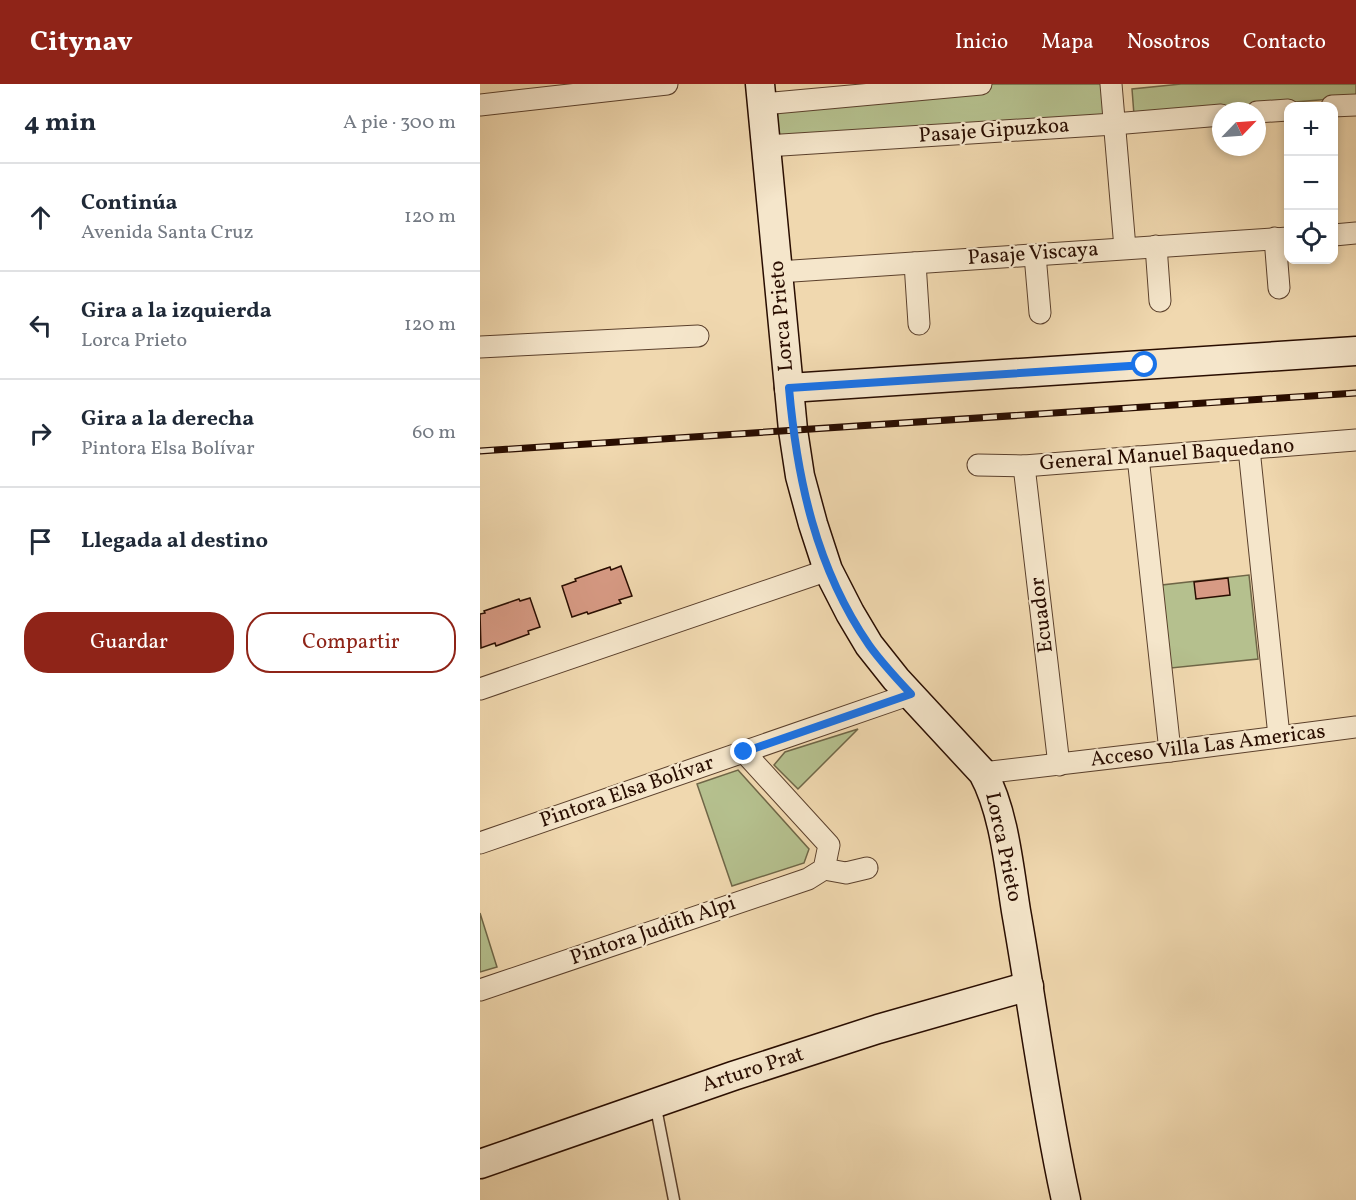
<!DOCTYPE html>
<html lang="es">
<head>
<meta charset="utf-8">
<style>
	:root { --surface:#fff; --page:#f2f2f3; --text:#1f2937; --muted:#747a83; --line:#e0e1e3; --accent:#8f2418 }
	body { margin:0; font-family:Vollkorn,serif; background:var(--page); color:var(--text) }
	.controls { position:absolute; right:18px; top:18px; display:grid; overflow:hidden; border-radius:12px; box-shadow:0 3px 9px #0003 }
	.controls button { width:54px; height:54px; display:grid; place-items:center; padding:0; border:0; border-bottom:2px solid var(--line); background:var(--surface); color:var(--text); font:30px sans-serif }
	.compass { position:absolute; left:732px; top:18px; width:54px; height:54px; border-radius:50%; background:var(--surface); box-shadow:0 3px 9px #0003; rotate:65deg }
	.stop { position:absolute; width:18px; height:18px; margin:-14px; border:4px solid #1a73e8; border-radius:50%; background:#fff }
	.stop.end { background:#1a73e8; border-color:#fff; box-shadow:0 2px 6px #0008 }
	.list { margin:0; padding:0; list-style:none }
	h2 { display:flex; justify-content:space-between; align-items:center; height:78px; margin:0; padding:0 24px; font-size:26px }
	h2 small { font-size:20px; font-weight:400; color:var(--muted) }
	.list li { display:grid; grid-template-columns:39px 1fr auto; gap:18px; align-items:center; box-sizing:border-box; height:108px; padding:0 24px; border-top:2px solid var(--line) }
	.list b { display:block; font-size:22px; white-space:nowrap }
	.list p { margin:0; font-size:20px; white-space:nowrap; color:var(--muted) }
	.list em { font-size:20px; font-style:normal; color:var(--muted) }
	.actions { display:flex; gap:12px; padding:18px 24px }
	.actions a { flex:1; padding:14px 0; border:2px solid var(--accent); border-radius:24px; text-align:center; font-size:21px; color:var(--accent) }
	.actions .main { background:var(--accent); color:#fff }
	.icon { flex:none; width:33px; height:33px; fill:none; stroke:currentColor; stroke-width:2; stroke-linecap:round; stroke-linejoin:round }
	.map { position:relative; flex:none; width:876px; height:1116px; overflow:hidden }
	header { display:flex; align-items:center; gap:36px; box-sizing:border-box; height:84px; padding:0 30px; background:var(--accent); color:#fff }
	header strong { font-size:28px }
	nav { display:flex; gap:33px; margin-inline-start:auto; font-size:21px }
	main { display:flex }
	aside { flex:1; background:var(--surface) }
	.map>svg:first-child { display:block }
	.green { fill:#b5c08e; stroke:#6f6647; stroke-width:1.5 }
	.building { fill:#d79a84; stroke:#290d00; stroke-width:1.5 }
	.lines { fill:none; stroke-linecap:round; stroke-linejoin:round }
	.lane-casing { stroke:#5b402c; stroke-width:13 }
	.street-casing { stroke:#5b402c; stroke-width:23 }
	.secondary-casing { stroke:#290d00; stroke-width:31 }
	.lane { stroke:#f5e6cb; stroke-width:10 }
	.street { stroke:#f5e6cb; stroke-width:21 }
	.secondary { stroke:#f5e6cb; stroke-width:28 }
	.rail-casing { stroke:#290d00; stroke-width:7 }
	.rail { stroke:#f5e6cb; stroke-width:4.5; stroke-dasharray:14; stroke-linecap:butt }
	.route { stroke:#1a73e8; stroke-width:8 }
	.labels { text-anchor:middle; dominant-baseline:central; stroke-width:4.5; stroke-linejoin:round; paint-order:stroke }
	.street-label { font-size:21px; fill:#290d00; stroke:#f5e6cb }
</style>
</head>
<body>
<header>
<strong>Citynav</strong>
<nav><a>Inicio</a><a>Mapa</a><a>Nosotros</a><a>Contacto</a></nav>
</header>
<main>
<aside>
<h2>4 min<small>A pie · 300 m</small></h2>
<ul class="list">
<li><svg class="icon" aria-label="ahead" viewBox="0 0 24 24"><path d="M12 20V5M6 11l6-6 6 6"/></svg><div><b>Continúa</b><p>Avenida Santa Cruz</p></div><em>120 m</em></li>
<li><svg class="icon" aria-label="left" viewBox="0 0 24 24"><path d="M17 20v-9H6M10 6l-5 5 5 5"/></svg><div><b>Gira a la izquierda</b><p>Lorca Prieto</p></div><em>120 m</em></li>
<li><svg class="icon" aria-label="right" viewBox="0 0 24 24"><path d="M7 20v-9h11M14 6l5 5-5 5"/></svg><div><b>Gira a la derecha</b><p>Pintora Elsa Bolívar</p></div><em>60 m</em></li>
<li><svg class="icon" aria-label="arrive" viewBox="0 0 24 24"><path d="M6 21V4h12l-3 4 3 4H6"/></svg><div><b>Llegada al destino</b></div></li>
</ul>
<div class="actions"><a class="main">Guardar</a><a>Compartir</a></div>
</aside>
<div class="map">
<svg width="876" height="1116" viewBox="0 0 876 1116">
	<rect width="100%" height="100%" fill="#f0d8af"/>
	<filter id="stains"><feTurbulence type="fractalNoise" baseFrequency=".00333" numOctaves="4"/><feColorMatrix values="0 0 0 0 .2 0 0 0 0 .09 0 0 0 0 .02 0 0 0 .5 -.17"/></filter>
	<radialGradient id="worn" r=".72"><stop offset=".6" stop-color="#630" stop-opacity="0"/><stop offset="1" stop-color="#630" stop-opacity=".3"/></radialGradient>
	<g class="green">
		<path d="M501 0H631L634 40 286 62 283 20Z"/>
		<path d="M701 0H876V13L654 31 652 5Z"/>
		<path d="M769 491 778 575 691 584 682 501Z"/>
		<path d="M378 645 318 705 294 681 305 668Z"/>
		<path d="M258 686 329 765 324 779 252 802 217 700Z"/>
		<path d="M0 829 17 883 0 888Z"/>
	</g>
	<g class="building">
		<path d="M141 482 152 512 139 516 141 519 108 530 107 528 92 533 82 502 96 497 95 495 130 483 131 486Z"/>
		<path d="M748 494 750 511 716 515 714 498Z"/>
		<path d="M50 514 60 543 48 547 49 550 16 562 15 559 1 564 0 530 5 529 4 527 39 515 40 517Z"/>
	</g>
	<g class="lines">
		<defs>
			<path id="lane" d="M175 1019 194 1116"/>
			<g id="street">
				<path d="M631 0 645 164"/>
				<path d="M283 20 501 0"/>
				<path d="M0 21 187 0"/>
				<path d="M852 22 876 21"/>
				<path d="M777 28 808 26"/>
				<path d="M286 62 634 40 741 31"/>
				<path d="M854 151 876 149"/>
				<path d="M795 154 799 204"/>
				<path d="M676 162 680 217"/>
				<path d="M555 171 560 229"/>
				<path d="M435 179 439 240"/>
				<path d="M298 188 808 154"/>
				<path d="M0 263 218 252"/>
				<path d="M769 365 799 652"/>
				<path d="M658 373 690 667"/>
				<path d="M498 381 544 382 876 356"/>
				<path d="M544 382 579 681"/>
				<path d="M0 605 348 486"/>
				<path d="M503 689 690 667 876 643"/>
				<path d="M0 759 431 610"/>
				<path d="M344 785 366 789 387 784"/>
				<path d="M0 906 328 795 344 785 349 761 264 668"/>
			</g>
			<g id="secondary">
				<path d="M280 0 313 346 320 392 333 440 348 486 370 529 389 561 416 595 503 689C524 727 529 783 536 827 553 923 565 1021 586 1116"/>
				<path d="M309 304 876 267"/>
				<path d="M0 1080 253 992 398 945 549 902"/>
			</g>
		</defs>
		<use href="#lane" class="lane-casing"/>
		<use href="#street" class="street-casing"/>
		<use href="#secondary" class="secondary-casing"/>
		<use href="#lane" class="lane"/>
		<use href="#street" class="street"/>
		<use href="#secondary" class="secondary"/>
		<defs>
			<path id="rail" d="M0 367 876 309"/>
		</defs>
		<use href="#rail" class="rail-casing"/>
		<use href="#rail" class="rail"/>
	</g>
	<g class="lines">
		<path class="route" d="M264 668 431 610C416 594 401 578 389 561 336 484 317 395 309 304L665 281"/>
	</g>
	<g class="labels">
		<g class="street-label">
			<text transform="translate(514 47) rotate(-4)">Pasaje Gipuzkoa</text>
			<text transform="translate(553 170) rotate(-4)">Pasaje Viscaya</text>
			<text transform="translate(302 232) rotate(-95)">Lorca Prieto</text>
			<text transform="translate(687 371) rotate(-4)">General Manuel Baquedano</text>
			<text transform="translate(562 531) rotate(-97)">Ecuador</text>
			<text transform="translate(728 662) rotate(-7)">Acceso Villa Las Americas</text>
			<text transform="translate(147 708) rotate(-19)">Pintora Elsa Bolívar</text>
			<text transform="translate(523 763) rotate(78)">Lorca Prieto</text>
			<text transform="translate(173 847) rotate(-19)">Pintora Judith Alpi</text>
			<text transform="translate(273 986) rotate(-18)">Arturo Prat</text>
		</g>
	</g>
	<rect width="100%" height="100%" filter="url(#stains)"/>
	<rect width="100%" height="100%" fill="url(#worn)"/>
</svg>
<div class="controls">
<button>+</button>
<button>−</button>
<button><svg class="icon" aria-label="locate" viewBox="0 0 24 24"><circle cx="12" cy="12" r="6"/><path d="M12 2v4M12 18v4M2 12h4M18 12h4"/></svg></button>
</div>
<svg class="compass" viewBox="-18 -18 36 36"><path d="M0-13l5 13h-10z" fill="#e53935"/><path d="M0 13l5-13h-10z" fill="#747a83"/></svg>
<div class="stop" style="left:665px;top:281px"></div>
<div class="stop end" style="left:264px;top:668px"></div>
</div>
</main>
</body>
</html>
